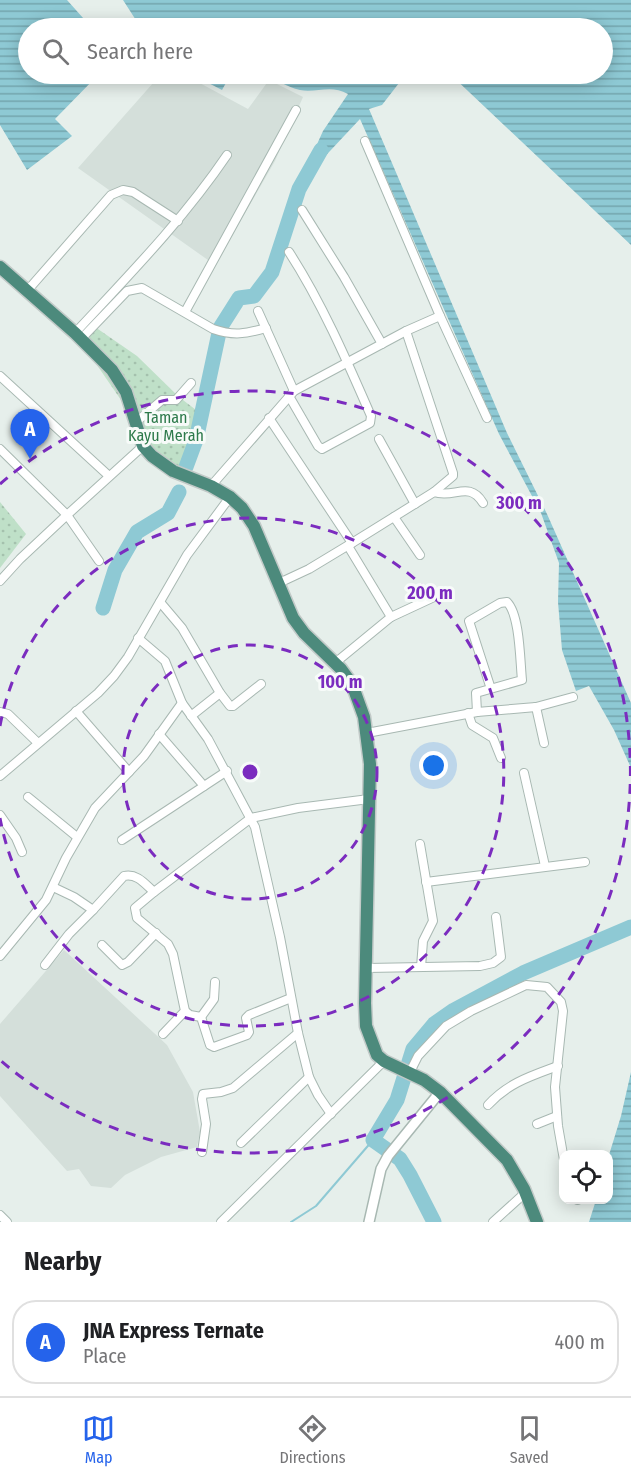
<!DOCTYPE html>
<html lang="en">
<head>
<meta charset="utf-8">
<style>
	:root { --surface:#fff; --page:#f2f2f2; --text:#202124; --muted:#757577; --line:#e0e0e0; --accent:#2563eb }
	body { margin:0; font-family:"Fira Sans Condensed",sans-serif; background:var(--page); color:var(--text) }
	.controls { position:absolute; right:18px; bottom:18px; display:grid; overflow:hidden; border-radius:12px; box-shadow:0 3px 15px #0003 }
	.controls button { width:54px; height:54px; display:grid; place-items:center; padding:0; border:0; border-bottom:2px solid var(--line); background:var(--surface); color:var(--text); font:30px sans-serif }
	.you { position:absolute; left:434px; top:766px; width:21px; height:21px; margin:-15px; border:4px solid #fff; border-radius:50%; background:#1a73e8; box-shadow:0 0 0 9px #1a73e833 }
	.badge { display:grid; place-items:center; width:39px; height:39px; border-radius:50%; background:var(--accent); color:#fff; font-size:20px; font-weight:700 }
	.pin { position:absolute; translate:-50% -50px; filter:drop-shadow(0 2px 3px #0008) }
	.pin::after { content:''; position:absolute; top:32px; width:21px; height:18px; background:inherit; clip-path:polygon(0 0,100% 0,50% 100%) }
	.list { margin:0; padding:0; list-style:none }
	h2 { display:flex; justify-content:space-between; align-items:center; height:78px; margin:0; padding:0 24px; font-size:26px }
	h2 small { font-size:20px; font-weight:400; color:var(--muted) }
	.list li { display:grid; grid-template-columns:39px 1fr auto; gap:18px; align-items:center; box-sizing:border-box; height:84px; margin:0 12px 12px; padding:0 12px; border:2px solid var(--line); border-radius:24px }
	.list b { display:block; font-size:22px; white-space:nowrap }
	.list p { margin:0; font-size:20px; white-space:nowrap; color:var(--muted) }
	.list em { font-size:20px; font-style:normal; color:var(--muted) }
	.icon { flex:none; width:33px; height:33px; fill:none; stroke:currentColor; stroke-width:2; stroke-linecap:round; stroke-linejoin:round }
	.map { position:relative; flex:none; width:631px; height:1222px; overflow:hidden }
	.search { position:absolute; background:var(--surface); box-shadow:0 3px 15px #0003; left:18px; right:18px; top:18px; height:66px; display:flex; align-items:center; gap:15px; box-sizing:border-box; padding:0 21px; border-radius:33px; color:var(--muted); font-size:22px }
	.sheet { height:174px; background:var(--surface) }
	nav { display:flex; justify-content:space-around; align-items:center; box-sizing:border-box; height:84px; border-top:2px solid var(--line); background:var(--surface); font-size:16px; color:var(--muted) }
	nav a { display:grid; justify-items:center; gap:3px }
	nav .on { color:var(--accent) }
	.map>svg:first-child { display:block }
	.built { fill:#d4dfda }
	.grass { fill:url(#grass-dots) }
	.water { fill:url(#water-rules) }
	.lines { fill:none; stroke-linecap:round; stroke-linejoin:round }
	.stream { stroke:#8ec9d4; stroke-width:2 }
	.river { stroke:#8ec9d4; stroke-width:15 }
	.minor-casing { stroke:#a8b8b2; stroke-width:10 }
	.tertiary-casing { stroke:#a8b8b2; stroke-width:12 }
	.trunk-casing { stroke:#c2cac8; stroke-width:15 }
	.minor { stroke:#fff; stroke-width:8 }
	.tertiary { stroke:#fff; stroke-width:9 }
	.trunk { stroke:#4c8a7c; stroke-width:12 }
	.ring { fill:none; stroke:#7b2cbf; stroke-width:3; stroke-dasharray:10 8 }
	.labels { text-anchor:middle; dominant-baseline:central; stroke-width:6; stroke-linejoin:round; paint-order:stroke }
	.park-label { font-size:16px; fill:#2d7a4b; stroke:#f7fbf9 }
	.centre { fill:#7b2cbf; stroke:#f7fbf9; stroke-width:3 }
	.ring-label { font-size:18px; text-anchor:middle; font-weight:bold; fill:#7b2cbf; stroke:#f7fbf9; stroke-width:6; stroke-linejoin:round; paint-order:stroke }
</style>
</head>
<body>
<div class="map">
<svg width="631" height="1222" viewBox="0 0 631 1222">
	<defs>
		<pattern id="grass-dots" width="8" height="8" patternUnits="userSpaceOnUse" patternTransform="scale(1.5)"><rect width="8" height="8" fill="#bfe0c8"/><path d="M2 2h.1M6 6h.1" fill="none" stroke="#a4c1ad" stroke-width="1.8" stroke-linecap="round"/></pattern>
		<pattern id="water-rules" width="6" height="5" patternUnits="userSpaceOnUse" patternTransform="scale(1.5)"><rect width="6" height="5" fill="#8ec9d4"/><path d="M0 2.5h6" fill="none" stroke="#74a5ad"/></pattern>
	</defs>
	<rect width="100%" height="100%" fill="#e6efeb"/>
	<g class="built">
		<path d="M161 74H183L248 109 269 80 303 97 275 161 215 265 78 168Z"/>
		<path d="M64 950 167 1045 193 1092 200 1132 197 1147 161 1157 125 1175 111 1188 91 1186 79 1169 67 1171 0 1096V1024Z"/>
	</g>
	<g class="grass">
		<path d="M95 327 137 356 179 397 200 413 193 441 185 464 172 468 142 446 123 403 88 352 80 344Z"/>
		<path d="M0 502 26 534 0 568Z"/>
	</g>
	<g class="water">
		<path d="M0 0H67L92 28H28V74H99L55 119 72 136 27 170 0 125Z"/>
		<path d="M123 0H631V245L450 74H602V28H141Z"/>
		<path d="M191 74H231L222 90Z"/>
		<path d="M264 74H406L382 105 369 109 507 433 547 514 631 703V768L614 730 589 686 576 691 562 650 558 602 559 563 541 513 499 434 360 119 315 167 308 164 323 131 348 94C331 84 317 93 300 90 287 87 275 79 264 74Z"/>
		<path d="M631 1072V1222H589L596 1200H608L609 1155 621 1116Z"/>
	</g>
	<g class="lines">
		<path class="stream" d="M291 1222 316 1206 373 1140"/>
		<g class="river">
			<path d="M186 467 196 440 220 328 239 298 254 296 272 272 299 189 321 150"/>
			<path d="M103 608 115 570 137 532 168 513 179 492"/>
			<path d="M434 1222 410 1175 400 1159 373 1140 397 1100 413 1049 434 1024 454 1010 523 973 631 927"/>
		</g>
		<defs>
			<g id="minor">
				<path d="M302 210 344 277 382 344"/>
				<path d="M27 291 111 195 123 190 133 192 178 221"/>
				<path d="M258 311 294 391"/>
				<path d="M185 312 296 110"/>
				<path d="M440 316 487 418"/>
				<path d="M406 331 453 473V476L434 492"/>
				<path d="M75 333C128 276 183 220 227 155"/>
				<path d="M81 339 127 291 142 288 213 329C233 336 246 334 266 328"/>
				<path d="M0 376 109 476"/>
				<path d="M289 396 318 446 322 449 370 423 371 416C347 361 322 303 289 252"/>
				<path d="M269 418 352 543 309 569 279 583"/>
				<path d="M135 423 162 400H176L191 383"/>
				<path d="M379 439 415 504"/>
				<path d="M0 449 67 515 143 446"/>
				<path d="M211 486 294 391 406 331 440 316 365 141"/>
				<path d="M394 517 420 555"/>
				<path d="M352 543 434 492C454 499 469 480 483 503"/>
				<path d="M0 581 20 559 67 515 99 561"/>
				<path d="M160 602 182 628 220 693 230 706H233L261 684"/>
				<path d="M391 617 434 597"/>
				<path d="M138 638 165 661 182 703 208 739 255 827 280 937 298 1033 309 1077 318 1095 331 1114"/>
				<path d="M335 663 391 617 348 546"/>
				<path d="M536 707 544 743"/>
				<path d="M76 711 129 772"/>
				<path d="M0 712 8 714 38 743"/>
				<path d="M477 712 476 693 522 680C520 661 520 615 507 602L500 603 469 621 491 689"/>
				<path d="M468 713 472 725 493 738 501 758"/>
				<path d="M191 716 220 693"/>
				<path d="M367 733 477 712 536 707 573 697"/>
				<path d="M159 734 204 786"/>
				<path d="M524 773 545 866"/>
				<path d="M0 776 98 693 114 676 128 657 187 555 230 497"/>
				<path d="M28 797 77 837"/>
				<path d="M0 815 16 838 22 852"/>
				<path d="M122 840 227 771"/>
				<path d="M420 844 433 921 423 941 421 967"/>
				<path d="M426 882 585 862"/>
				<path d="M53 887 74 897 93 910 124 876C137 873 145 884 154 892"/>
				<path d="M102 945 122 965 128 962 156 933"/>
				<path d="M0 956 46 900 66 858 95 808 144 756 182 703"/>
				<path d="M45 965 69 934 93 910"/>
				<path d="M367 968 480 966 493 963 501 957 496 917"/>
				<path d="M185 1011 190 1015 201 1017 210 1045 214 1047 247 1035 249 1032 246 1018 249 1015 291 998"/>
				<path d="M201 1017 214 999 215 982"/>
				<path d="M163 1034 185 1011 173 954 168 944 137 918 135 908 154 892 251 818 298 808 369 799"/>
				<path d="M410 1072 418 1056 446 1026 471 1011 526 985 547 987 561 1002 563 1011 555 1087 558 1126 564 1160"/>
				<path d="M488 1105C508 1083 531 1076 558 1066"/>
				<path d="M537 1124 557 1116"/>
				<path d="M241 1143 309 1077"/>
				<path d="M202 1152 206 1124 202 1099 203 1094 221 1092 233 1088 298 1033"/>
				<path d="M577 1200H578"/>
				<path d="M0 1215 7 1222"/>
				<path d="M221 1222 384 1061"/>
				<path d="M493 1222 525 1193"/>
			</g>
			<path id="tertiary" d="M369 1222 381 1169 388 1156 440 1092"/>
			<path id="trunk" d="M0 267 75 333 112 370 126 392 143 446 152 456 173 471 211 486 230 497 242 508 254 526 293 618 304 633 341 669 352 684 364 717 370 764 365 1003 366 1026 377 1055 384 1061 424 1080 440 1092 507 1160 524 1189 537 1222"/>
		</defs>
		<use href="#minor" class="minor-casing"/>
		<use href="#tertiary" class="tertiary-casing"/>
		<use href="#trunk" class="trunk-casing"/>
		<use href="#minor" class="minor"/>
		<use href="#tertiary" class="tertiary"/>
		<use href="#trunk" class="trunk"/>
	</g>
	<g class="ring">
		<circle cx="250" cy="772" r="127"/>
		<path d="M0 726A254 254 0 1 1 0 818"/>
		<path d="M0 484A381 381 0 1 1 0 1060"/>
	</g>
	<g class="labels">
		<g class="park-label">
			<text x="166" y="417">Taman<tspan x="166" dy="18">Kayu Merah</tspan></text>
		</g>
	</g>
	<circle cx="250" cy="772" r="9" class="centre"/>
	<g class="ring-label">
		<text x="519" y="509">300 m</text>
		<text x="430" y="599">200 m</text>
		<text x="340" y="688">100 m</text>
	</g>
</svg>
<div class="controls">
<button><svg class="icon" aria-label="locate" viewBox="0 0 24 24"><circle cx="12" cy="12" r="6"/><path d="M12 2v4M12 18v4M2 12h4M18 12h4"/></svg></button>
</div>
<div class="you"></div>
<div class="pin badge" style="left:30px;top:459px">A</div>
<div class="search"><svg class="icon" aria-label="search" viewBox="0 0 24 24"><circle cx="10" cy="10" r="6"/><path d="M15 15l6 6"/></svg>Search here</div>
</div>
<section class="sheet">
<h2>Nearby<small></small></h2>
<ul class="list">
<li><span class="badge">A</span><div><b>JNA Express Ternate</b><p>Place</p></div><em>400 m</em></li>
</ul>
</section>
<nav>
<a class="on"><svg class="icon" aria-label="map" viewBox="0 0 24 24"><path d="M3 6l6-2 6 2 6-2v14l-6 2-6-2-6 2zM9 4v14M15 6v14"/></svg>Map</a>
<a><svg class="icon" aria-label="directions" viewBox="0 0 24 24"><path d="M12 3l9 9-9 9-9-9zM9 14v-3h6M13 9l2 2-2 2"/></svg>Directions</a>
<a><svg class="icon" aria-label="saved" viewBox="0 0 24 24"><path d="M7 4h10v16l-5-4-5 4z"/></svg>Saved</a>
</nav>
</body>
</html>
